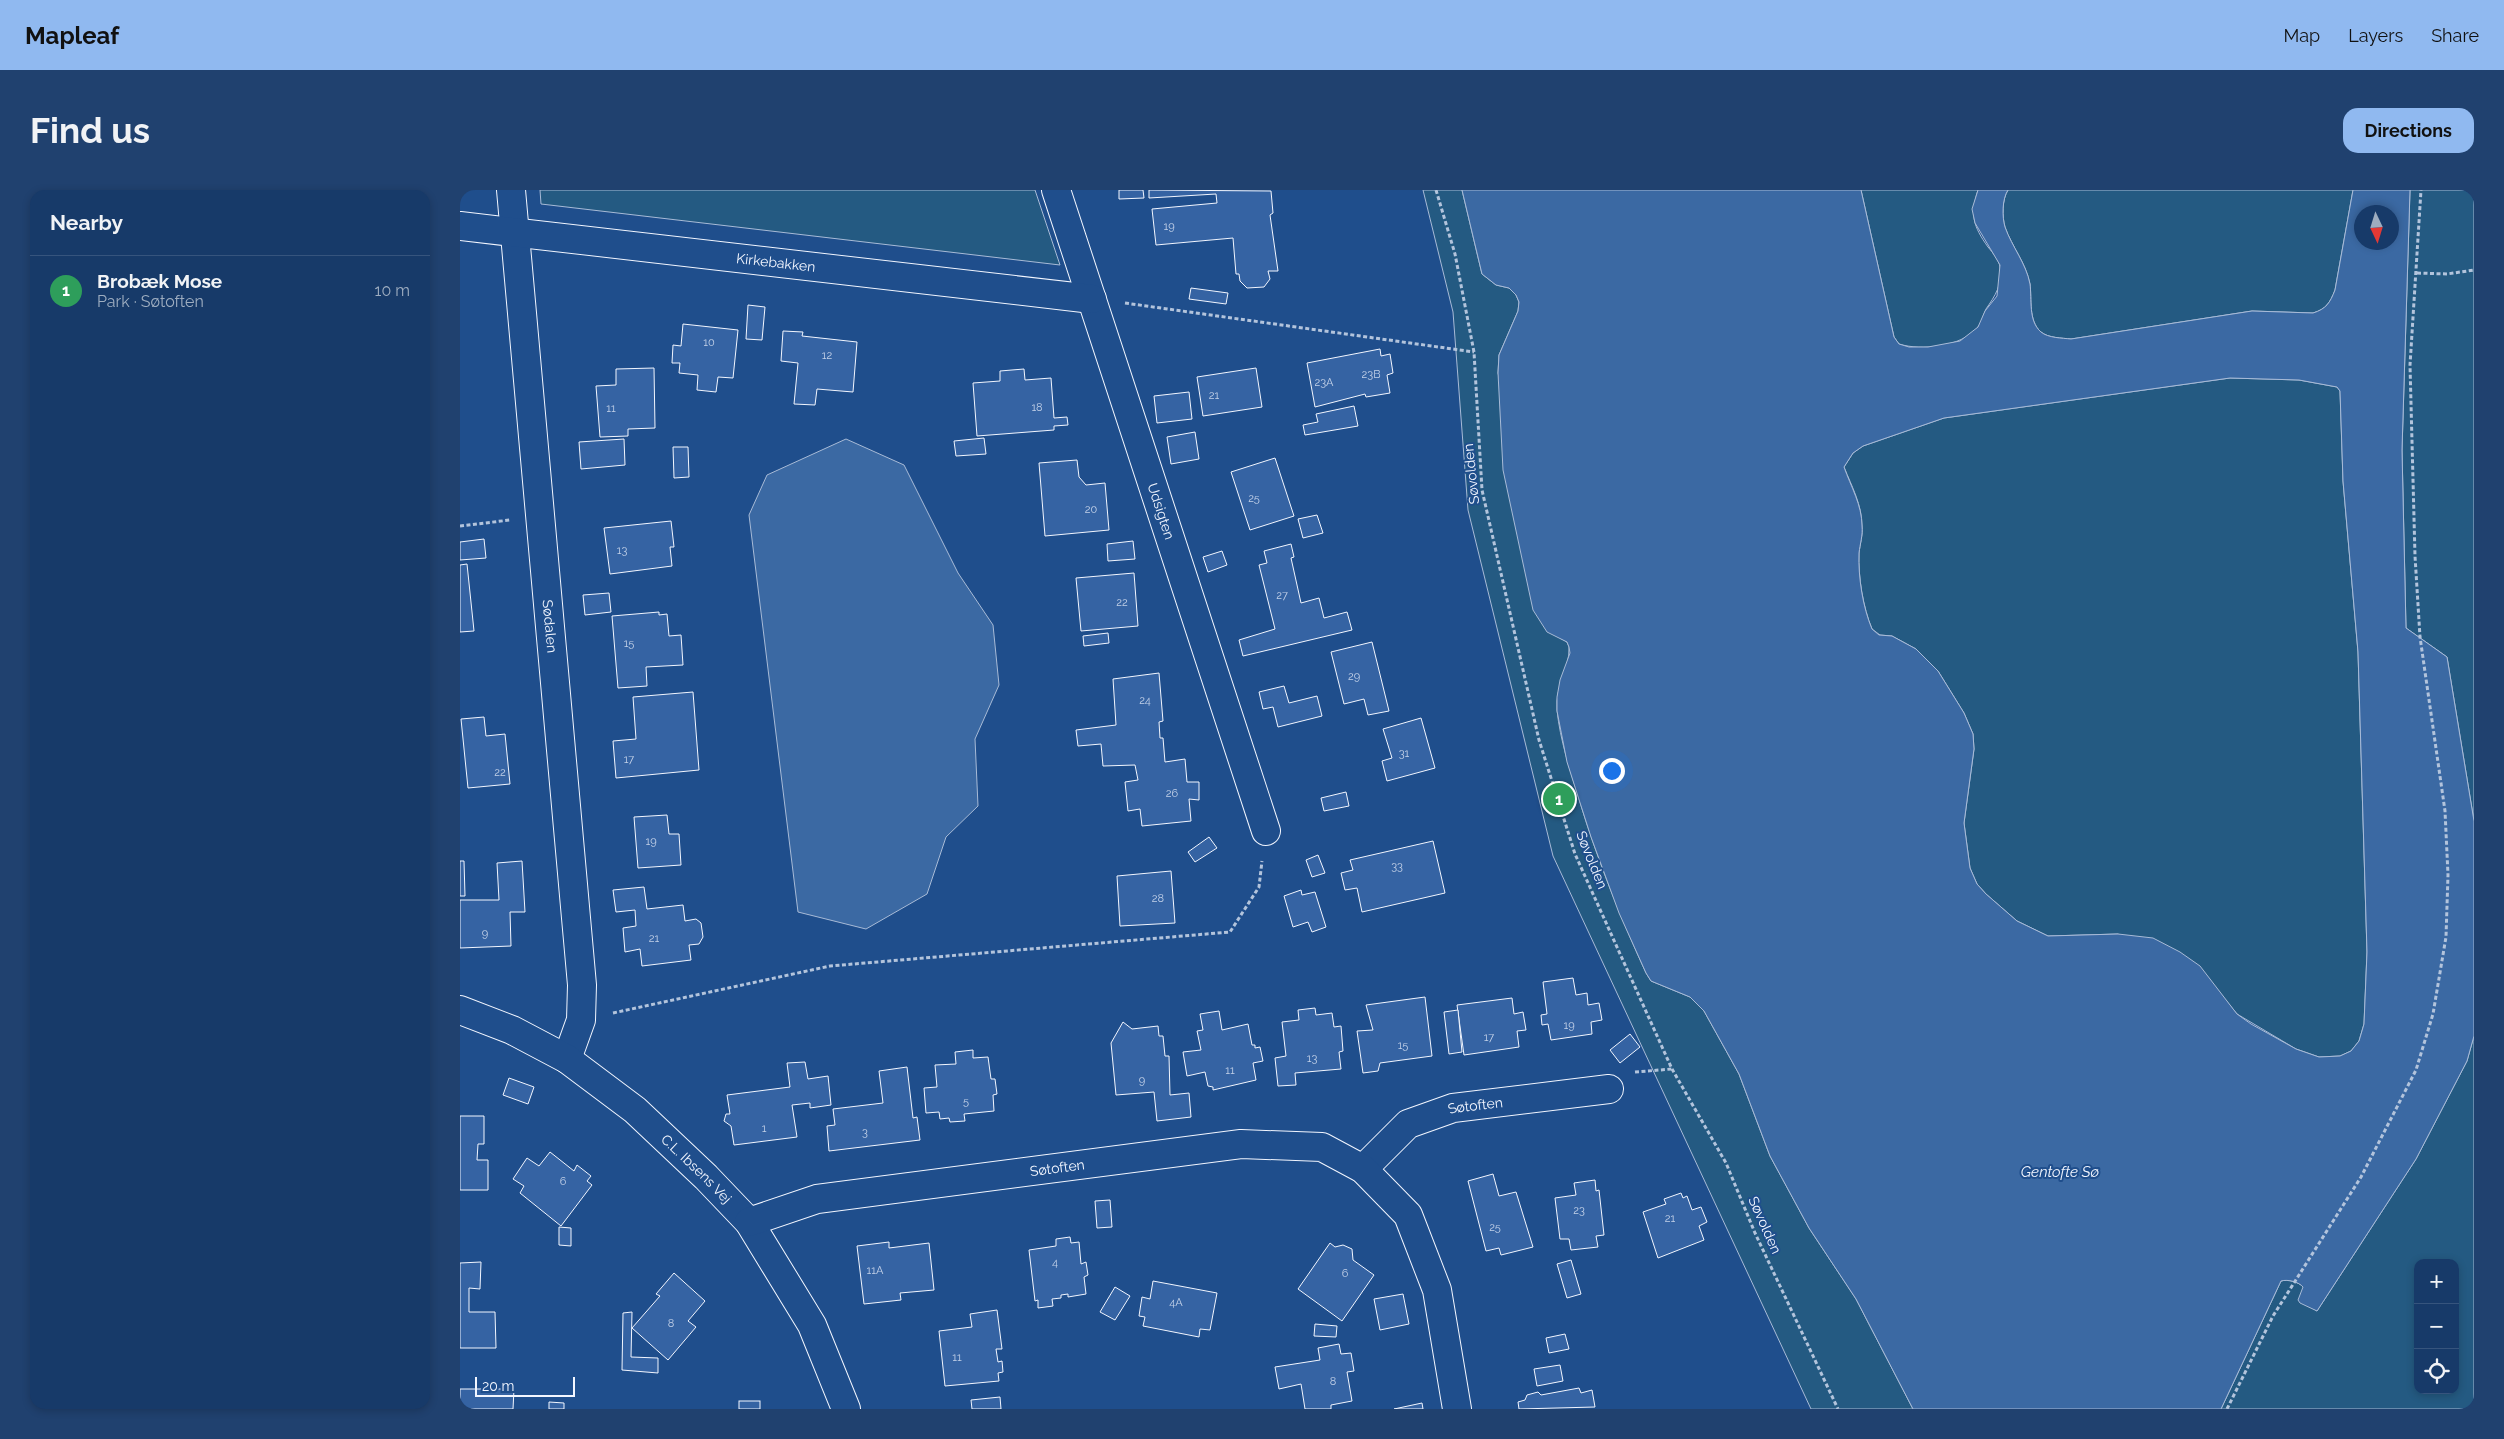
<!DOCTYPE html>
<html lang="en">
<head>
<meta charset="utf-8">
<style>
	:root { --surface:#173a69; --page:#20416f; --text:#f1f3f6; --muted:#9eadc0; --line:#36547d; --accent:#90b9f0 }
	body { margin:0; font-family:Raleway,sans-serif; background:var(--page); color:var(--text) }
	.controls { position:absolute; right:15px; bottom:15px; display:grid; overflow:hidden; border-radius:10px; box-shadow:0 2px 8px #0003 }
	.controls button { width:45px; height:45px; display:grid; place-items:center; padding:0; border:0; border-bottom:1px solid var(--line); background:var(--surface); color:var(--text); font:25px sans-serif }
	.compass { position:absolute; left:1894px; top:15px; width:45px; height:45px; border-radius:50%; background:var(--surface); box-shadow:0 2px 8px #0003; rotate:176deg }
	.scale { position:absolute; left:15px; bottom:12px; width:100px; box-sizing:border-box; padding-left:5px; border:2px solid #f2f6ff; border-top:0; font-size:14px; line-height:18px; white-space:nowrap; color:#f2f6ff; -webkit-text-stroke:4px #1f4e8c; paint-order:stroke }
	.you { position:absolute; left:1151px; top:580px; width:18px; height:18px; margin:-12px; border:4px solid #fff; border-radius:50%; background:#1a73e8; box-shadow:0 0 0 8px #1a73e833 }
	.badge { display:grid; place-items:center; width:32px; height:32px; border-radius:50%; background:var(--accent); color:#fff; font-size:16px; font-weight:700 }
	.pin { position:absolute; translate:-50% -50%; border:2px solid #fff; box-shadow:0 1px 5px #0006 }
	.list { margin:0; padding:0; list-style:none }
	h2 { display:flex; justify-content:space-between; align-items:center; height:65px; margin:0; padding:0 20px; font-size:21px }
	h2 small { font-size:16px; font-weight:400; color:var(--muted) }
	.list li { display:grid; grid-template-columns:32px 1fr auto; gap:15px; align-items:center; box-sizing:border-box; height:70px; padding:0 20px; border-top:1px solid var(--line) }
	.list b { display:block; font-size:19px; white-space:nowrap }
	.list p { margin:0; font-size:16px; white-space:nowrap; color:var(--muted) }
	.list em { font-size:16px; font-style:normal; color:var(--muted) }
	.icon { flex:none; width:28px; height:28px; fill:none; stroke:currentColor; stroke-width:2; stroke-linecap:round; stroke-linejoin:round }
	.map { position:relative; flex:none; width:2014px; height:1219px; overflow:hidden; border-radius:15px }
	header { display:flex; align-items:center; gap:30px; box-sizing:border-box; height:70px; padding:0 25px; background:var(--accent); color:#111 }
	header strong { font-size:24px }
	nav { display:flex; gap:28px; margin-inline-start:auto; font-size:18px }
	.intro { display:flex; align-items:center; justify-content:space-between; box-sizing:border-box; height:120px; padding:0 30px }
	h1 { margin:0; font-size:35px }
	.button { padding:12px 22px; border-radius:15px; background:var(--accent); color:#111; font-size:18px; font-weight:700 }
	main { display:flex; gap:30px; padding:0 30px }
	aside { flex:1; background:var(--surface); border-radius:15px; box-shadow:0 2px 8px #0003 }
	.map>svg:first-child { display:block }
	.green { fill:#245a82; stroke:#a8bbd7; fill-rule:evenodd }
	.water { fill:#3b69a3; stroke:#a8bbd7; fill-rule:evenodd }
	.building { fill:#3563a3; stroke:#f2f6ff }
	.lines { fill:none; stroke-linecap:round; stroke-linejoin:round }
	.minor-casing { stroke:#f2f6ff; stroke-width:30 }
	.path { stroke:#b3c4dc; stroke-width:3; stroke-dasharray:4 2.5; stroke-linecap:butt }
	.minor { stroke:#1f4e8c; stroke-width:28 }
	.labels { text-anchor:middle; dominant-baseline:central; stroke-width:4; stroke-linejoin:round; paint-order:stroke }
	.number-label { font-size:11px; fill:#c3d1e8 }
	.street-label { font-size:14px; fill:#f2f6ff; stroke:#1f4e8c }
	.water-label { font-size:15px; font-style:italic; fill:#f2f6ff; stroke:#1f4e8c }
</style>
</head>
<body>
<header>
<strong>Mapleaf</strong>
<nav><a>Map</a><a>Layers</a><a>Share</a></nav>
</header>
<div class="intro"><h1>Find us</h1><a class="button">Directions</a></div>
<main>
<aside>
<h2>Nearby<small></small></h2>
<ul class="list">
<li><span class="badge" style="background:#2e9e5b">1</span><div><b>Brobæk Mose</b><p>Park · Søtoften</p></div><em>10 m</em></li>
</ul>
</aside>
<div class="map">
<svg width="2014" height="1219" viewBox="0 0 2014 1219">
	<rect width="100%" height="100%" fill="#1f4e8c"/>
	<g class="green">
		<path d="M80 0H575L600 75 81 14Z"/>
		<path d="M963 0H1002L1022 84 1036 95 1049 98 1056 105 1059 112 1058 121 1039 165 1038 183 1100 448 1107 452 1109 457C1110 479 1095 495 1097 520 1100 550 1110 580 1119 609 1137 669 1160 726 1186 783L1191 791 1230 807 1244 821 1279 884 1310 966 1349 1038 1396 1109 1453 1219H1351L1093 666 1008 320 993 122Z"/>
		<path d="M1401 0H1518C1510 25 1513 36 1528 57 1533 63 1539 70 1540 77 1543 94 1535 106 1526 119 1523 125 1522 132 1518 137 1502 157 1461 161 1439 154L1434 147Z"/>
		<path d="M1548 0H1893L1875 100C1870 113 1866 119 1853 123L1792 121 1611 149C1602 148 1588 148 1581 142 1568 131 1572 109 1570 94 1566 73 1552 57 1545 37 1542 27 1542 9 1548 0Z"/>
		<path d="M1950 0H2014V631L1987 467 1946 438 1942 260Z"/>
		<path d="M1770 188 1839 190 1877 197 1880 201 1883 291 1898 462 1907 762 1904 834 1899 851 1891 861 1880 866 1859 867 1836 859 1777 824 1759 802 1658 744 1588 746 1557 731 1526 704 1517 694 1510 678 1504 633 1514 559 1513 544 1504 523 1478 481 1456 459 1432 446 1420 445 1412 439C1403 417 1398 387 1399 363 1400 354 1403 345 1402 336 1402 315 1392 297 1384 277L1393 263 1403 256 1484 228Z"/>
		<path d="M2014 846V1219H1761L1821 1091C1828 1089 1838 1092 1844 1097L1839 1110 1857 1121 1956 969 2007 871ZM1958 1073H1995V1200H1958Z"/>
	</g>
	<g class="water">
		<path d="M1002 0H1401L1434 147 1439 154 1449 157H1468L1500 151 1518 137 1525 121 1537 106 1540 75 1515 33 1512 19 1518 0H1548C1542 9 1542 27 1545 37 1552 57 1566 73 1570 94 1572 109 1568 131 1581 142 1588 148 1602 148 1611 149L1792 121 1853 123C1866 119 1870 113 1875 100L1893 0H1950L1942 260 1946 438 1987 467 2014 631V846L2007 871 1956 969 1857 1121 1840 1113 1838 1110 1843 1097C1839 1092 1828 1089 1821 1091L1761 1219H1453L1396 1109 1349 1038 1310 966 1279 884 1244 821 1230 807 1191 791 1186 783 1159 723 1131 647 1107 572 1097 521V507L1100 490 1110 463 1109 457 1107 452 1087 442 1073 420 1043 280 1038 183 1039 165 1058 121 1059 112 1056 105 1049 98 1036 95 1022 84ZM1902 22H1932V52H1902ZM1770 188 1839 190 1877 197 1880 201 1883 291 1898 462 1907 762 1904 834 1899 851 1891 861 1880 866 1859 867 1836 859 1791 834 1777 824 1740 776 1720 762 1693 748 1658 744 1588 746 1557 731 1526 704 1517 694 1510 678 1504 633 1514 559 1513 544 1504 523 1478 481 1456 459 1432 446 1419 445 1412 439C1403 418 1398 387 1399 363 1400 354 1403 345 1402 336 1402 315 1391 297 1384 277L1393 263 1403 256 1484 228Z"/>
		<path d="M386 249 444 275 498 383 533 435 539 495 515 549 518 616 486 647 467 704 406 739 338 722 289 325 307 285Z"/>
	</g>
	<g class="building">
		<path d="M659 0H683L684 8 659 9Z"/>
		<path d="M689 0 811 1 813 23 810 25 818 81H808L810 89 804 97 787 98 780 91 779 84H776L773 48 696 55 692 19 757 13 756 4 689 8Z"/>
		<path d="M731 98 768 103 766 114 729 109Z"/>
		<path d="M288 115 305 117 302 150 286 149Z"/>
		<path d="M223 134 278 140 273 188 258 187 256 202 237 200 238 185 219 183 220 173H212L213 155 221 156Z"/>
		<path d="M323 141 343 142 342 146 397 152 393 202 357 199 355 215 334 214 338 173 321 171Z"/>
		<path d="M920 159 921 166 930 164 933 183 927 185 930 203 906 207 905 204 855 217 847 173Z"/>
		<path d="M194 178 195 238 168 239V246L140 247 136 196 156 195V179Z"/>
		<path d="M796 178 802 217 743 226 737 187Z"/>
		<path d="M564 179 565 190 591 188 594 228 607 227 608 235 594 236V240L517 246 513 193 540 191V181Z"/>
		<path d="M729 202 732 229 697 233 694 206Z"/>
		<path d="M894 216 898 236 845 245 843 235 858 232 856 224Z"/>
		<path d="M735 242 739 269 711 274 707 247Z"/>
		<path d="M524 248 526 264 496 266 494 251Z"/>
		<path d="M164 249 165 275 121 279 119 252Z"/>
		<path d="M213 257H228L229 287 214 288Z"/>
		<path d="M815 268 834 326 790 340 771 282Z"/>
		<path d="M617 270 619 287 626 295 645 293 649 340 585 346 579 273Z"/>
		<path d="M857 325 863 343 843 348 838 329Z"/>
		<path d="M211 331 214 357H210L212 376 150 384 144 338Z"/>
		<path d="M24 349 26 368 0 370V352Z"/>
		<path d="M673 351 675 369 648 371 647 354Z"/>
		<path d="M831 354 834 367 831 368 841 413 859 408 864 428 887 422 892 440 783 466 779 450 815 439 799 375 807 373 804 361Z"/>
		<path d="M762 361 767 375 748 382 743 367Z"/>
		<path d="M7 374 14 441 0 442V375Z"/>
		<path d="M674 383 678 436 621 441 616 388Z"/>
		<path d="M149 403 151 422 125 425 123 405Z"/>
		<path d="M199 422V425L207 424 209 446 221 445 223 475 186 477 187 496 158 498 152 426Z"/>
		<path d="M648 443 649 453 624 456 623 446Z"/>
		<path d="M912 452 929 521 908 525 904 509 884 514 871 462Z"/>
		<path d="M699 483 703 531 699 532 700 548H703L705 572 725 569 727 592H739V610L729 609 731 631 682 636 680 619 668 621 665 592 678 590 675 575 643 576 641 554 618 556 616 540 656 535 653 489Z"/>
		<path d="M824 496 829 513 857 506 862 526 818 537 813 517 803 519 799 502Z"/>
		<path d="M233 502 239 580 156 588 153 551 176 549 173 507Z"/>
		<path d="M24 527 26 546 45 544 50 594 8 598 1 529Z"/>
		<path d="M961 528 975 578 927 591 922 571 932 568 923 539Z"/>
		<path d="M886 602 889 616 864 621 861 608Z"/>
		<path d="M207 625 209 644H219L221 675 178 678 174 627Z"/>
		<path d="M749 647 757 658 735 672 728 662Z"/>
		<path d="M973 651 985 703 902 722 897 698 885 700 881 683 893 680 890 670Z"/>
		<path d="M858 665 865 683 852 687 846 670Z"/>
		<path d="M0 671H4L5 706H0Z"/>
		<path d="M62 671 65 722H50L51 756 0 758V710H39L37 673Z"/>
		<path d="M711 681 715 733 660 736 657 686Z"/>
		<path d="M184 697 187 719 223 715 225 731 236 729 241 733 243 747 239 754 229 755 231 770 182 776 180 759 165 762 163 738 176 736 175 720 156 722 153 700Z"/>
		<path d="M841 700 842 705 855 702 866 737 852 742 848 732 833 737 824 706Z"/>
		<path d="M1113 788 1116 805 1127 803 1128 815 1139 813 1142 830 1131 832 1132 844 1091 850 1088 834 1082 835 1081 825 1087 824 1083 792Z"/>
		<path d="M965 807 972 866 920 873 918 881 903 883 897 841 913 840 906 815Z"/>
		<path d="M1052 808 1054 824 1063 822 1066 840 1057 841 1059 857 1004 865 997 815Z"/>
		<path d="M855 818 856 825 872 823 874 837 881 836 883 861 879 862 881 879 835 883 836 895 818 896 815 868 826 866 822 832 839 830 838 820Z"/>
		<path d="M998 820 1002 862 989 864 984 822Z"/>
		<path d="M759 821 762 840 788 834 792 855H795V858L800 857 803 871 793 873 796 890 753 900V897L748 896 745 882 727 886 723 862 741 860 737 841 743 840 740 824Z"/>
		<path d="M663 832 672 839 698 836 699 846H703L705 866H709L710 905 729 903 731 927 697 931 694 902 656 905 651 853Z"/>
		<path d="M1170 844 1180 857 1160 873 1150 860Z"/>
		<path d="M513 860V868L528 867 531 889H535L537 904 533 905 534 921 504 924 505 931 490 932 489 928 480 929 479 922 466 923 464 898 477 897 475 875 496 874 495 862Z"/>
		<path d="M345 872 348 889 368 886 371 915 350 918V913L332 915 337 947 274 955 271 936 264 931 266 924H270L267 905 330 897 327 873Z"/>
		<path d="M447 877 453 928 457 927 460 950 369 961 367 936 375 935 373 919 423 913 419 881Z"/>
		<path d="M49 888 74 897 68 914 43 905Z"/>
		<path d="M0 926H24V954H18L17 970H28V1000H0Z"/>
		<path d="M90 962 114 981 117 975 131 986 127 991 132 995 101 1036 60 1003 64 996 53 989 67 968 79 976Z"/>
		<path d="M1033 984 1039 1006 1056 1002 1073 1057 1041 1065 1039 1058 1026 1061 1008 991Z"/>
		<path d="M1135 990 1136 1001 1139 1000 1144 1045 1136 1046 1138 1057 1111 1060 1109 1049H1100L1095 1008 1116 1005 1114 993Z"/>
		<path d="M1221 1003 1223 1008 1227 1006 1232 1020 1241 1017 1247 1032 1239 1036 1244 1050 1198 1068 1183 1022 1206 1014 1204 1009Z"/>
		<path d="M650 1010 652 1037 637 1038 635 1011Z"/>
		<path d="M99 1037 111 1038V1056L99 1055Z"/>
		<path d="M610 1047 611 1053 619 1052 621 1074 626 1072 628 1085 624 1087 626 1104 608 1107V1104L601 1105V1108L592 1109 593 1116 578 1118V1110L575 1111 569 1060 596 1056V1049Z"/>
		<path d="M429 1052V1058L469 1053 474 1100 440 1103 441 1110 404 1114 397 1056Z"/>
		<path d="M870 1053 875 1057 883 1055 892 1059 893 1070 914 1085 882 1131 838 1099Z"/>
		<path d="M1111 1070 1121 1104 1107 1108 1097 1074Z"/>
		<path d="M21 1072 20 1099 9 1098V1122H35L36 1158H0V1073Z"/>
		<path d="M214 1083 245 1111 228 1131 236 1137 208 1170 172 1138 200 1106 196 1104Z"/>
		<path d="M693 1091 757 1103 750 1140 740 1139 739 1147 683 1136 685 1127 679 1126 682 1107 690 1109Z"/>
		<path d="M655 1097 670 1106 655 1130 640 1122Z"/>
		<path d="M943 1104 949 1134 920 1140 914 1109Z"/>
		<path d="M537 1120 542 1159H536L538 1172 542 1171 543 1182 538 1183 539 1191 485 1196 479 1141 512 1137 510 1124Z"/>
		<path d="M172 1122 171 1167 198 1168V1183L162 1180 163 1123Z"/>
		<path d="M855 1134 877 1136 876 1147 854 1146Z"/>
		<path d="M1105 1144 1109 1159 1089 1163 1086 1148Z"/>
		<path d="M879 1154 881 1164 891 1163 894 1181 887 1182 892 1211 871 1215V1219H845L841 1194 819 1199 815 1177 860 1170 858 1158Z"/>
		<path d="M1100 1175 1103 1191 1077 1196 1074 1179Z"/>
		<path d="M1119 1198 1121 1203 1132 1200 1135 1217 1059 1219 1058 1212 1065 1210 1067 1205 1078 1202 1081 1205Z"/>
		<path d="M0 1199H54L53 1219H0Z"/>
		<path d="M540 1207 541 1219H512L511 1210Z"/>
		<rect x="279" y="1211" width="21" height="8"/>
		<path d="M89 1212 104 1213V1219H89Z"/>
		<path d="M962 1213 963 1219H934Z"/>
	</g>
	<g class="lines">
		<defs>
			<g id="minor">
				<path id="s1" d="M51 0 122 795 121 830 107 869"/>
				<path id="s2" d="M596 0 806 641"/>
				<path id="s3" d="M0 36 632 109"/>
				<path id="s4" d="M0 820 52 840 107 869 175 920 246 987 289 1032 352 1135 386 1219"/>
				<path id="s5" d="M903 979 948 934 993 918 1149 899"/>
				<path id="s6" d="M289 1032 357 1009 781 954 862 957 903 979 948 1025 977 1100 997 1219"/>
			</g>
		</defs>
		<use href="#minor" class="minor-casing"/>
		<g class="path">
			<path d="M976 0 995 64 1014 162 1022 300 1079 550 1115 664 1212 879 1266 973 1295 1043 1378 1219"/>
			<path d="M1957 83 1987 84 2014 80"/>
			<path d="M665 113 1014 162"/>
			<path d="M0 336 50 330"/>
			<path d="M153 823 370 776 770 742 799 697 802 671"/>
			<path d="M1175 882 1212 879"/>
			<path d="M1767 1219 1813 1126 1901 987 1956 880 1973 824 1986 747 1988 685 1985 621 1960 447 1955 366 1950 175 1961 0"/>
		</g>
		<use href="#minor" class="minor"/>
	</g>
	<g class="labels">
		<g class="number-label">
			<text x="709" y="36">19</text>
			<text x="249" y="152">10</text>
			<text x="367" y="165">12</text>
			<text x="911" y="184">23B</text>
			<text x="864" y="192">23A</text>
			<text x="754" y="205">21</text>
			<text x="577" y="217">18</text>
			<text x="151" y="218">11</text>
			<text x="794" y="308">25</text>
			<text x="631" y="319">20</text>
			<text x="162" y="360">13</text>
			<text x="822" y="405">27</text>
			<text x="662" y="412">22</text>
			<text x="169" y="453">15</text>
			<text x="894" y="486">29</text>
			<text x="685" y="510">24</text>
			<text x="944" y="563">31</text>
			<text x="169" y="569">17</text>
			<text x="40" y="582">22</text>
			<text x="712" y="603">26</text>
			<text x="191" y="651">19</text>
			<text x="937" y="676">33</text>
			<text x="698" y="708">28</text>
			<text x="25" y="743">9</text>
			<text x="194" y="748">21</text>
			<text x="1109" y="835">19</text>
			<text x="1029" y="847">17</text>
			<text x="943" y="855">15</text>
			<text x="852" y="868">13</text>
			<text x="770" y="880">11</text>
			<text x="682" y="890">9</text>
			<text x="506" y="911">5</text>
			<text x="304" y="938">1</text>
			<text x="405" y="942">3</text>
			<text x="103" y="991">6</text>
			<text x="1119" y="1020">23</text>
			<text x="1210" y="1028">21</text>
			<text x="1035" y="1037">25</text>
			<text x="595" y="1072">4</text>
			<text x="415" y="1080">11A</text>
			<text x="885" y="1083">6</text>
			<text x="716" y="1112">4A</text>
			<text x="211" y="1133">8</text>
			<text x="497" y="1167">11</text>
			<text x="873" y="1191">8</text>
		</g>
		<g class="street-label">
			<text stroke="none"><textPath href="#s3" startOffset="318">Kirkebakken</textPath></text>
			<text transform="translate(1011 284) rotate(-96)">Søvolden</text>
			<text stroke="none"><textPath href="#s2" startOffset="338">Udsigten</textPath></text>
			<text stroke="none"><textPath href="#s1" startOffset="438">Sødalen</textPath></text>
			<text transform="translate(1132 670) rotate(68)">Søvolden</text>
			<text stroke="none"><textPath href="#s5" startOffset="134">Søtoften</textPath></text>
			<text stroke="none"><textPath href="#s4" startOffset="288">C.L. Ibsens Vej</textPath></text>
			<text stroke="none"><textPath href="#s6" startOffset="314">Søtoften</textPath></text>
			<text transform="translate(1305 1035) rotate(66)">Søvolden</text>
		</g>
		<g class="water-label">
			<text x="1600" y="982">Gentofte Sø</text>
		</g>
	</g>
</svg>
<div class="controls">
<button>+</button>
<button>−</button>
<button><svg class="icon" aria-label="locate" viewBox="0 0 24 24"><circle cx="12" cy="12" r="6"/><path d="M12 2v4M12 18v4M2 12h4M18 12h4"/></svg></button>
</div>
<svg class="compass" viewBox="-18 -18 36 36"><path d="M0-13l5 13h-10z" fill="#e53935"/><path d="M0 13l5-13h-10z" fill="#9eadc0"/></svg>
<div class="scale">20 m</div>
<div class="you"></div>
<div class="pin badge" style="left:1099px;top:609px;background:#2e9e5b">1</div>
</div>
</main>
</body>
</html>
